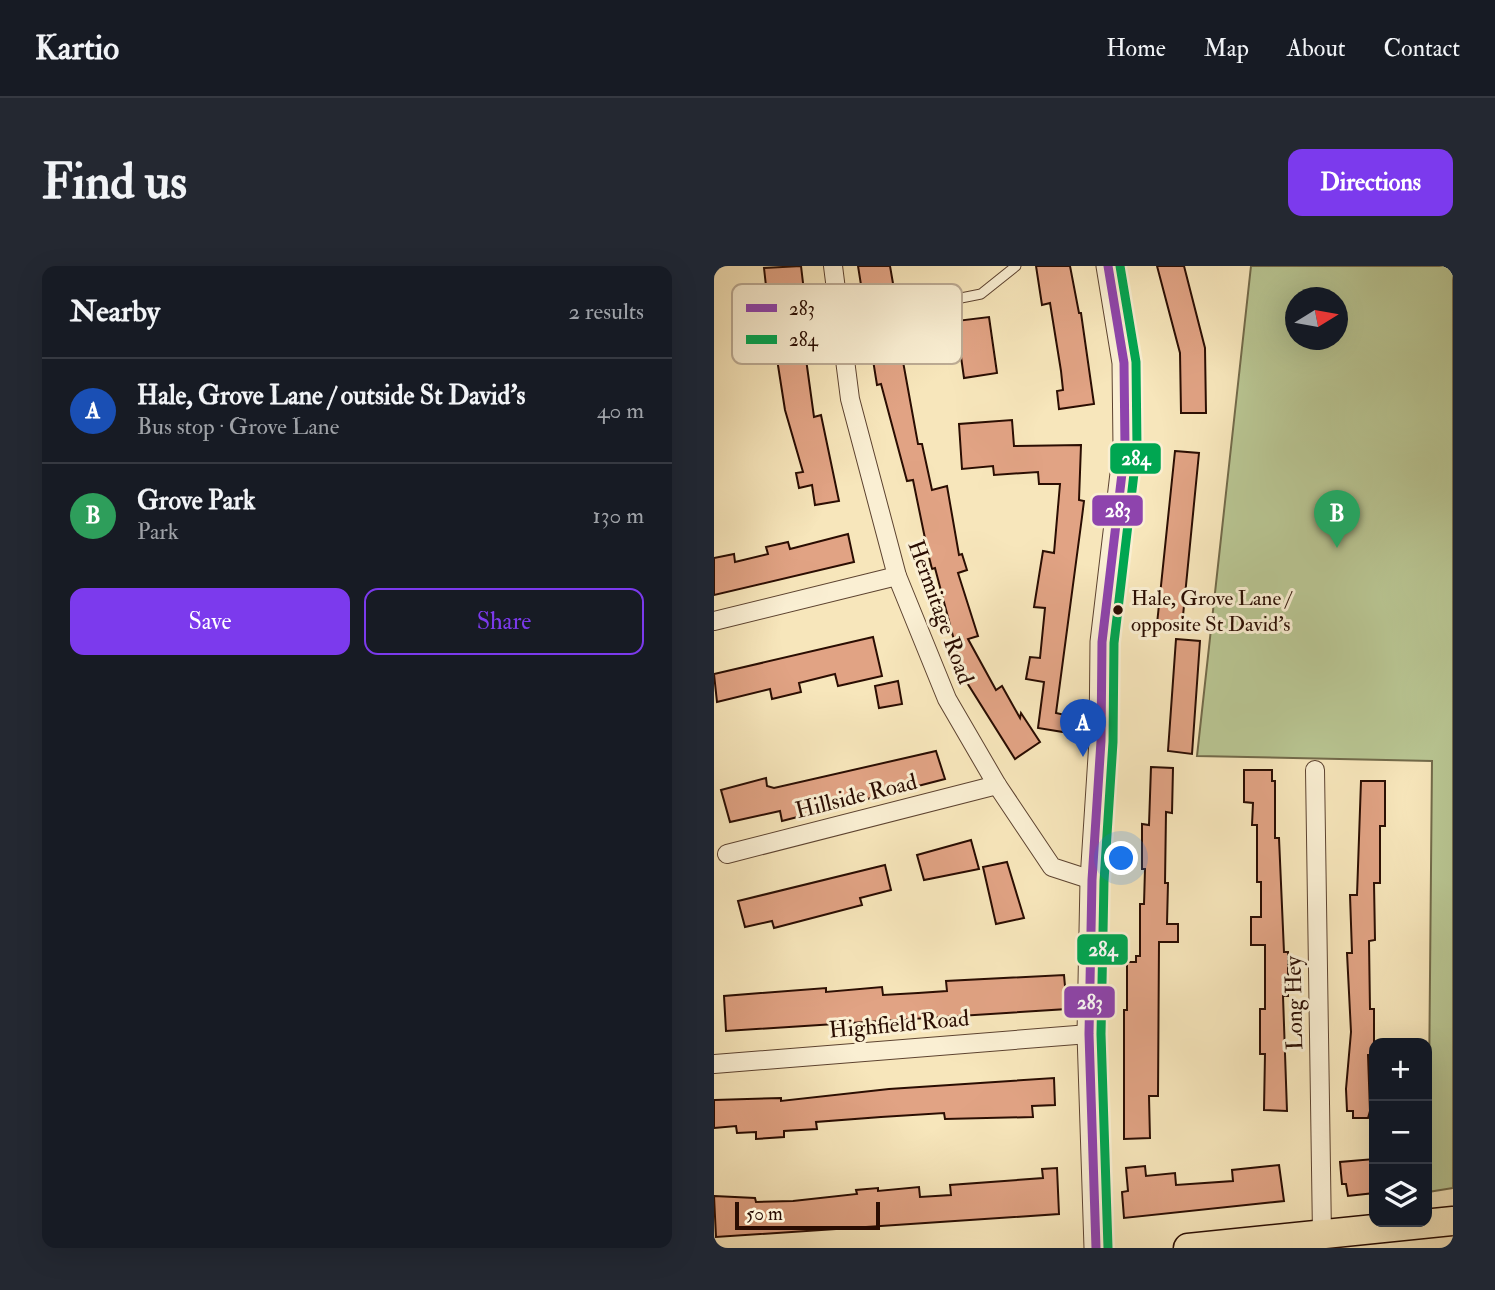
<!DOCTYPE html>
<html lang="en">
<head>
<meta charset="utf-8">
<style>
	:root { --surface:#171b24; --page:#242831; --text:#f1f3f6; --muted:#9ea1a6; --line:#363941; --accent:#7c3aed }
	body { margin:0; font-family:"IM FELL Double Pica",serif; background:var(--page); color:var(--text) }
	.controls { position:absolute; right:21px; bottom:21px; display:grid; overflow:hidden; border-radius:14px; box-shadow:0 7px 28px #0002 }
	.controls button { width:63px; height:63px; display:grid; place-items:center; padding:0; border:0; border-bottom:2px solid var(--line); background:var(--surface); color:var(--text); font:35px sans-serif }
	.compass { position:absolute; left:571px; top:21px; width:63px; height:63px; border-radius:50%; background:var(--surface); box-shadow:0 7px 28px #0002; rotate:79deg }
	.scale { position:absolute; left:21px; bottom:18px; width:145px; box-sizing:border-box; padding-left:7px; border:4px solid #2a0d02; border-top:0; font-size:19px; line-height:24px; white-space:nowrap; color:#2a0d02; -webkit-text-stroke:5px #faefd3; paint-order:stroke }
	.you { position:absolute; left:408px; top:593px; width:24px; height:24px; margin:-18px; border:5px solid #fff; border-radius:50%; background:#1a73e8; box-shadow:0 0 0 10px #1a73e833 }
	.badge { display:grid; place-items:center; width:46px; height:46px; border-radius:50%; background:var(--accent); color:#fff; font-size:23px; font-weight:700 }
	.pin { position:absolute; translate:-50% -58px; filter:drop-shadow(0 2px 4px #0008) }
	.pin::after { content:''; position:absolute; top:37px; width:24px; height:21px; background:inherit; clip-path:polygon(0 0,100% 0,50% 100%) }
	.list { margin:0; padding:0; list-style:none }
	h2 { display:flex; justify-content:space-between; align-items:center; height:91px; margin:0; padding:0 28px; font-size:30px }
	h2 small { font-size:23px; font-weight:400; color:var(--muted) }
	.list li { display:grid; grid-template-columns:46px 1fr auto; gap:21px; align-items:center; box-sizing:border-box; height:105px; padding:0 28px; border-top:2px solid var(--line) }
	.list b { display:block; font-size:26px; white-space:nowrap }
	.list p { margin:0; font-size:23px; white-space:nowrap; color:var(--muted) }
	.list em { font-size:23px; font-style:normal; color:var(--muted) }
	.actions { display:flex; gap:14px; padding:21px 28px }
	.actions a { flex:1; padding:16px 0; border:2px solid var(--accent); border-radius:14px; text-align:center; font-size:24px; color:var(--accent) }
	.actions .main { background:var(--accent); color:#fff }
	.icon { flex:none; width:38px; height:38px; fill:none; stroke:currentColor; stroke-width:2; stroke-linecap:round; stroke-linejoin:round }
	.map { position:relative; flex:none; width:739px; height:982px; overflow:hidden; border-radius:14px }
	header { display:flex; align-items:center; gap:42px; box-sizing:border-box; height:98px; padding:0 35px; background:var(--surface); border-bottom:2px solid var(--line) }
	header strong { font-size:33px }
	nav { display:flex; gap:38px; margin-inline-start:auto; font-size:24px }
	.intro { display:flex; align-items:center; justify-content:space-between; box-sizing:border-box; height:168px; padding:0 42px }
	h1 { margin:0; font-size:49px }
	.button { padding:18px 32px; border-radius:14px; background:var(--accent); color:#fff; font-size:24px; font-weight:700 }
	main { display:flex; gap:42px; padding:0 42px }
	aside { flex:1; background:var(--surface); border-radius:14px; box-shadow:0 7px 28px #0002 }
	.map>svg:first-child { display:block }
	.green { fill:#b9c693; stroke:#726a4a; stroke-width:2; fill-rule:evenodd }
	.building { fill:#e1a384; stroke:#2a0d02; stroke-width:2 }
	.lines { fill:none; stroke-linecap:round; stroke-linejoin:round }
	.service-casing { stroke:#5d4330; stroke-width:11 }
	.minor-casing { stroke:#5d4330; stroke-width:20 }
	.tertiary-casing { stroke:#5d4330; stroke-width:25 }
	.primary-casing { stroke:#2a0d02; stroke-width:31 }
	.service { stroke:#faefd3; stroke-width:9 }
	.minor { stroke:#faefd3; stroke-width:18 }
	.tertiary { stroke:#faefd3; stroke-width:23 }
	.primary { stroke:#f7e6bb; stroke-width:28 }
	.bus-1-casing { stroke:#faefd3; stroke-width:14 }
	.bus-2-casing { stroke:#faefd3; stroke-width:14 }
	.bus-1 { stroke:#8e44ad; stroke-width:9 }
	.bus-2 { stroke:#00a651; stroke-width:9 }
	.bus-dot { fill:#2a0d02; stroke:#faefd3; stroke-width:2.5 }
	.labels { text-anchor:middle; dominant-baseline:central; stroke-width:6; stroke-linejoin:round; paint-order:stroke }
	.bus-label { font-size:21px; fill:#2a0d02; stroke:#faefd3; text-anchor:start }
	.street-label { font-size:23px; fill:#2a0d02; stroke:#faefd3 }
	.key { fill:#faefd3; stroke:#bcab94; stroke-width:2 }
	.key-label { font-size:19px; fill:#2a0d02 }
	.line-badge { stroke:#faefd3; stroke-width:2.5 }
	.badge-label { font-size:19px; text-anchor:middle; font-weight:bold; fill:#fff }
</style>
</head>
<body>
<header>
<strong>Kartio</strong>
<nav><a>Home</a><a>Map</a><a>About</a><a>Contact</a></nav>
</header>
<div class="intro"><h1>Find us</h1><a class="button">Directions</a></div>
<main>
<aside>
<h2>Nearby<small>2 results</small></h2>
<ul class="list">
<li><span class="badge" style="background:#1a4fb4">A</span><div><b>Hale, Grove Lane / outside St David's</b><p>Bus stop · Grove Lane</p></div><em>40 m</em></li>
<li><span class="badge" style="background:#2e9e5b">B</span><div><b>Grove Park</b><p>Park</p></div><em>130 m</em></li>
</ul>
<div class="actions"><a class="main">Save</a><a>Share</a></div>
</aside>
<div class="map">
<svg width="739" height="982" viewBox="0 0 739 982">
	<rect width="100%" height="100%" fill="#f7e6bb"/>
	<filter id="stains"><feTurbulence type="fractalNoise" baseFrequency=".00286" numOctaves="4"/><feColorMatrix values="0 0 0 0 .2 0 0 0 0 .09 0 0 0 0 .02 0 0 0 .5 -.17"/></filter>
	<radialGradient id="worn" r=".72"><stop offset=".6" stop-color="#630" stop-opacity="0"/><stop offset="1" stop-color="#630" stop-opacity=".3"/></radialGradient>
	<path class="green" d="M537 0H739V922L714 926 718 495 483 490ZM582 32H624V74H582Z"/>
	<g class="building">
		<path d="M87 0 91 34 84 35 100 151 107 149 125 235 101 239 98 219 85 222 82 207 89 206 71 144 63 93 71 92 64 37 54 38 50 2Z"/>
		<path d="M144 0H176L181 29 174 30 179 68H184L204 178H208L218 224 233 220 245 289 248 288 253 304 244 307 264 370 254 373 282 424 288 420 306 452 307 447 326 476 301 493 240 396 245 393 221 302 218 303 214 287 199 214 193 215 167 118 163 119Z"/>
		<path d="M322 0H356L365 47H367L380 138 345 143 343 125 349 124 347 105 336 37 328 39Z"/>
		<path d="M443 0H470L491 82 492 147H467L466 87Z"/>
		<path d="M275 51 283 107 250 112 242 55Z"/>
		<path d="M298 154 300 180 367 179 365 234 370 235 368 251 342 447 351 449 349 466 324 462 330 416 312 413 316 391 326 392 331 342 320 341 329 285 340 287 346 218H325L324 206 280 209 279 200 248 203 245 158Z"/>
		<path d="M461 185 485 187 468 360 443 358Z"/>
		<path d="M134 268 140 296 0 329V292L20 288 21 296 54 288 52 281 74 276 76 283Z"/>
		<path d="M159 371 168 410 124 420 121 408 85 417 87 426 58 433 56 423 3 436 0 408Z"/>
		<path d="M462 373 486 375 478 488 454 485Z"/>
		<path d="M184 415 188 438 165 442 161 420Z"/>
		<path d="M222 485 231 513 68 555 66 545 16 556 7 524 52 512 53 520 60 522Z"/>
		<path d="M437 501 459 502 458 547 452 546 451 617H454L453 658H464V676H445L444 830H435L436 872 410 873V744H413V696H422V690H426V638H430L431 603H428V558L435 559Z"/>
		<path d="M530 504H558V515H561V572H565L570 686H574V730H569L573 845 550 844 551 788H546V743H551V679H537V651H547V616H543V559H538L539 537 530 536Z"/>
		<path d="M647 515H671V560H666V617H660L661 674 655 675 656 743H660V789H654L656 845 654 852H639V845H633L632 823 637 766 633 687H638L636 629H643Z"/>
		<path d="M257 574 265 603 210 614 203 589Z"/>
		<path d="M293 596 310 652 282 658 269 601Z"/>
		<path d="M171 599 177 624 146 632 148 639 60 662 58 655 31 661 24 635Z"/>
		<path d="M350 709 353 743 12 765 10 730 112 722V726L168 721 169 729 204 727 233 725 232 715Z"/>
		<path d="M340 812 341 839 318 840 319 851 231 853 230 847 167 851 102 856 103 863 70 865V871L42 873V866L23 867 22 860 0 862V834L67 832V835L175 823Z"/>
		<path d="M660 893V927L634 930 632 918H628L626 896Z"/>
		<path d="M565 899 570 935 410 952 408 926 414 925 412 902 431 900 432 910 461 907 462 919 519 915 518 904Z"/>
		<path d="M343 902 345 948 2 971 0 930 41 932 42 936 79 935 143 928 142 924 164 922V925L205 921 206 931 237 929 236 919 329 912 328 903Z"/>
	</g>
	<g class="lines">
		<defs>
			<path id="service" d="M227 36 267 28 302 0"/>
			<g id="minor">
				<path d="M119 0 136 133 183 310 233 433 283 519 338 601 378 614"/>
				<path d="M0 355 183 310"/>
				<path d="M601 504 608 969"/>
				<path d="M13 588 283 519"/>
				<path d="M0 798 375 768"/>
			</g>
			<path id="tertiary" d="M382 982 375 768 378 614 387 475 388 376 411 182 410 97 394 0"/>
			<path id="primary" d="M474 982 739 955"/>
		</defs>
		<use href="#service" class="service-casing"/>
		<use href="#minor" class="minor-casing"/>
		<use href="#tertiary" class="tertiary-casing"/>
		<use href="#primary" class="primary-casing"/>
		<use href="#service" class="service"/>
		<use href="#minor" class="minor"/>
		<use href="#tertiary" class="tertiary"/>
		<use href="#primary" class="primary"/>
		<defs>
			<path id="bus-1" d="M382 982 375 768 378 614 387 475 388 376 411 182 410 97 394 0"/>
			<path id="bus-2" d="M394 982 387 768 390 615 399 476 400 377 423 182 422 96 406 0"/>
		</defs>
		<use href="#bus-1" class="bus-1-casing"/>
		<use href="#bus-2" class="bus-2-casing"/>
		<use href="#bus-1" class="bus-1"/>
		<use href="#bus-2" class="bus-2"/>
	</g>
	<circle class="bus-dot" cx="404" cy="344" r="6"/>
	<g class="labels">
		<g class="bus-label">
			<text x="417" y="332">Hale, Grove Lane /<tspan x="417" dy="26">opposite St David's</tspan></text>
		</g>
		<g class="street-label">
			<text transform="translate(227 346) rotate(70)">Hermitage Road</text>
			<text transform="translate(142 530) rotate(-14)">Hillside Road</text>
			<text transform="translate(580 737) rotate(-91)">Long Hey</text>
			<text transform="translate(185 758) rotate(-5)">Highfield Road</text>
		</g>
	</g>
	<rect x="18" y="18" width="230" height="80" rx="10" class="key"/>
	<rect x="32" y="38" width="31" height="8" fill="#8e44ad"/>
	<rect x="32" y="69" width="31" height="9" fill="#00a651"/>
	<g class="key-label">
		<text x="75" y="49">283</text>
		<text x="75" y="80">284</text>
	</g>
	<g class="line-badge">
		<rect x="395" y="176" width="53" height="33" rx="7" fill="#00a651"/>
		<rect x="377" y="228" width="53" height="33" rx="7" fill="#8e44ad"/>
		<rect x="362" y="667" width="53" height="33" rx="7" fill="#00a651"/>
		<rect x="349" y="719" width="53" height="34" rx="7" fill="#8e44ad"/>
	</g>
	<g class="badge-label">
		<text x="422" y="199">284</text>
		<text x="404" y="251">283</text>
		<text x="389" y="690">284</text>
		<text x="376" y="743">283</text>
	</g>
	<rect width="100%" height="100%" filter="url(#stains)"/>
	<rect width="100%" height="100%" fill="url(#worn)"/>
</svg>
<div class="controls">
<button>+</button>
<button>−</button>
<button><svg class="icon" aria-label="layers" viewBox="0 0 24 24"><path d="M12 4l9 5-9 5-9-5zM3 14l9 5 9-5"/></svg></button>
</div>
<svg class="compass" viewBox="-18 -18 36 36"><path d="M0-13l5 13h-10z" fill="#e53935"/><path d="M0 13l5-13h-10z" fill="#9ea1a6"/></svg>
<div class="scale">50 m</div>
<div class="you"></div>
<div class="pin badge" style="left:369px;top:491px;background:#1a4fb4">A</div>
<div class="pin badge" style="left:623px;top:282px;background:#2e9e5b">B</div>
</div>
</main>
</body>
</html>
